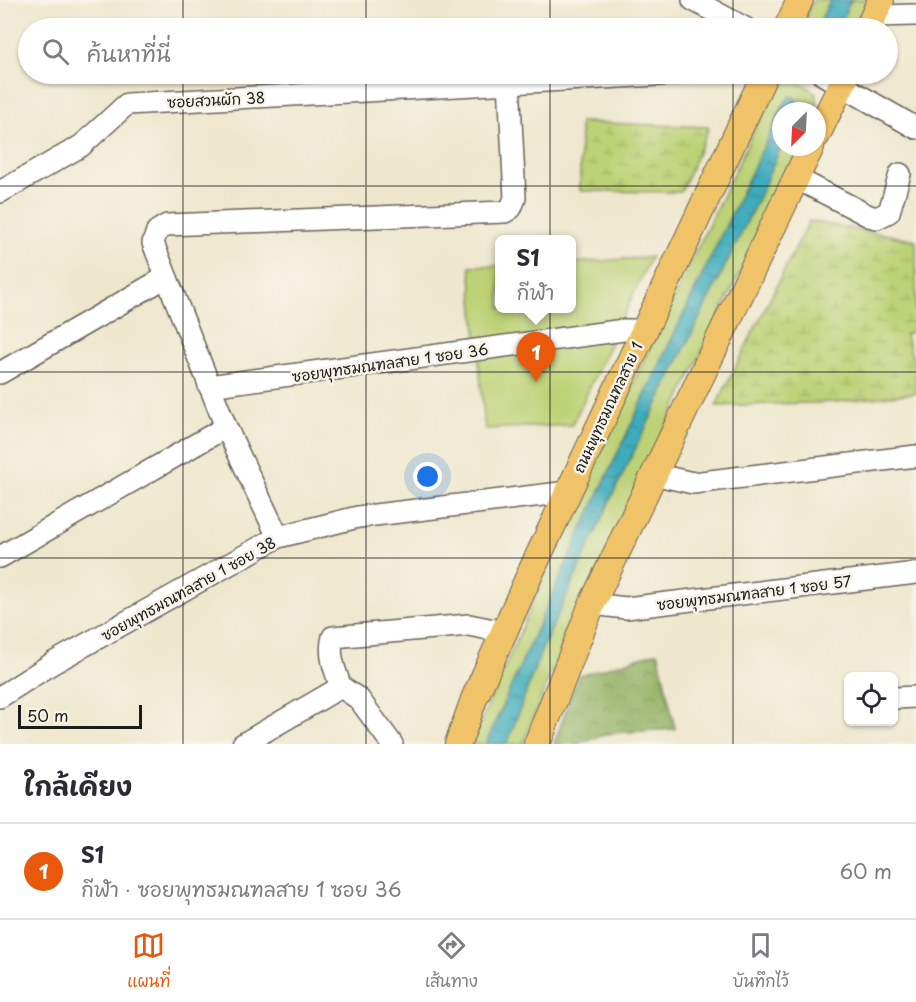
<!DOCTYPE html>
<html lang="th">
<head>
<meta charset="utf-8">
<style>
	:root { --surface:#fff; --page:#f7f7f7; --text:#2b2b33; --muted:#7c7c81; --line:#e1e1e2; --accent:#ea580c }
	body { margin:0; font-family:"Playpen Sans","Playpen Sans Thai",sans-serif; background:var(--page); color:var(--text) }
	.controls { position:absolute; right:18px; bottom:18px; display:grid; overflow:hidden; border-radius:9px; box-shadow:0 2px 4px #0004 }
	.controls button { width:54px; height:54px; display:grid; place-items:center; padding:0; border:0; border-bottom:2px solid var(--line); background:var(--surface); color:var(--text); font:30px sans-serif }
	.compass { position:absolute; left:772px; top:102px; width:54px; height:54px; border-radius:50%; background:var(--surface); box-shadow:0 2px 4px #0004; rotate:204deg }
	.scale { position:absolute; left:18px; bottom:15px; width:124px; box-sizing:border-box; padding-left:6px; border:3px solid #1c1c1c; border-top:0; font-size:16px; line-height:21px; white-space:nowrap; color:#1c1c1c; -webkit-text-stroke:4px #f7f3e8; paint-order:stroke }
	.you { position:absolute; left:428px; top:477px; width:21px; height:21px; margin:-15px; border:4px solid #fff; border-radius:50%; background:#1a73e8; box-shadow:0 0 0 9px #1a73e833 }
	.badge { display:grid; place-items:center; width:39px; height:39px; border-radius:50%; background:var(--accent); color:#fff; font-size:20px; font-weight:700 }
	.pin { position:absolute; translate:-50% -50px; filter:drop-shadow(0 2px 3px #0008) }
	.pin::after { content:''; position:absolute; top:32px; width:21px; height:18px; background:inherit; clip-path:polygon(0 0,100% 0,50% 100%) }
	.popup { position:absolute; left:495px; top:235px; width:81px; height:78px; box-sizing:border-box; display:grid; place-content:center; border-radius:9px; background:var(--surface); filter:drop-shadow(0 2px 4px #0005); font-size:20px; white-space:nowrap; color:var(--muted) }
	.popup b { font-size:22px; color:var(--text) }
	.popup::after { content:''; position:absolute; left:50%; top:100%; margin-left:-12px; border:12px solid transparent; border-top-color:var(--surface) }
	.list { margin:0; padding:0; list-style:none }
	h2 { display:flex; justify-content:space-between; align-items:center; height:78px; margin:0; padding:0 24px; font-size:26px }
	h2 small { font-size:20px; font-weight:400; color:var(--muted) }
	.list li { display:grid; grid-template-columns:39px 1fr auto; gap:18px; align-items:center; box-sizing:border-box; height:96px; padding:0 24px; border-top:2px solid var(--line) }
	.list b { display:block; font-size:22px; white-space:nowrap }
	.list p { margin:0; font-size:20px; white-space:nowrap; color:var(--muted) }
	.list em { font-size:20px; font-style:normal; color:var(--muted) }
	.icon { flex:none; width:33px; height:33px; fill:none; stroke:currentColor; stroke-width:2; stroke-linecap:round; stroke-linejoin:round }
	.map { position:relative; flex:none; width:916px; height:744px; overflow:hidden }
	.search { position:absolute; background:var(--surface); box-shadow:0 2px 4px #0004; left:18px; right:18px; top:18px; height:66px; display:flex; align-items:center; gap:15px; box-sizing:border-box; padding:0 21px; border-radius:33px; color:var(--muted); font-size:22px }
	.sheet { height:174px; background:var(--surface) }
	nav { display:flex; justify-content:space-around; align-items:center; box-sizing:border-box; height:84px; border-top:2px solid var(--line); background:var(--surface); font-size:16px; color:var(--muted) }
	nav a { display:grid; justify-items:center; gap:3px }
	nav .on { color:var(--accent) }
	.map>svg:first-child { display:block }
	.green { fill:#bdd276; stroke:#6c7749; stroke-width:1.5 }
	.forest { fill:url(#forest-crowns); stroke:#596842; stroke-width:1.5 }
	.wetland { fill:url(#wetland-marsh); stroke:#6c7749; stroke-width:1.5 }
	.water { fill:url(#water-ripples); stroke:#2d646c; stroke-width:1.5 }
	.lines { fill:none; stroke-linecap:round; stroke-linejoin:round }
	.minor-casing { stroke:#66635a; stroke-width:24 }
	.major-casing { stroke:#66635a; stroke-width:28 }
	.minor { stroke:#fff; stroke-width:21 }
	.major { stroke:#f1c369; stroke-width:26 }
	.grid { fill:none; stroke:#1c1c1c; stroke-width:1.5; stroke-opacity:0.55 }
	.labels { text-anchor:middle; dominant-baseline:central; stroke-width:5; stroke-linejoin:round; paint-order:stroke }
	.street-label { font-size:15px; fill:#1c1c1c; stroke:#f7f3e8 }
</style>
</head>
<body>
<div class="map">
<svg width="916" height="744" viewBox="0 0 916 744">
	<defs>
		<pattern id="forest-crowns" width="20" height="18" patternUnits="userSpaceOnUse" patternTransform="scale(1.5)"><rect width="20" height="18" fill="#96b467"/><path d="M2 6a3 3 0 1 1 6 0M12 15a3 3 0 1 1 6 0" fill="none" stroke="#7a9254"/></pattern>
		<pattern id="wetland-marsh" width="20" height="14" patternUnits="userSpaceOnUse" patternTransform="scale(1.5)"><rect width="20" height="14" fill="#bdd276"/><path d="M1 5h8M5 5V1M11 12h8M15 12V8" fill="none" stroke="#a2b466"/></pattern>
		<pattern id="water-ripples" width="26" height="14" patternUnits="userSpaceOnUse" patternTransform="scale(1.5)"><rect width="26" height="14" fill="#3eacbc"/><path d="M2 4q2-2 4 0t4 0M15 11q2-2 4 0t4 0" fill="none" stroke="#338b98"/></pattern>
	</defs>
	<rect width="100%" height="100%" fill="#f7f3e8"/>
	<filter id="ink" filterUnits="userSpaceOnUse"><feTurbulence type="fractalNoise" baseFrequency=".0167" numOctaves="2"/><feDisplacementMap in="SourceGraphic" scale="12" xChannelSelector="R" yChannelSelector="G"/><feConvolveMatrix kernelMatrix="1 2 1 2 8 2 1 2 1" color-interpolation-filters="sRGB"/></filter>
	<filter id="wash" filterUnits="userSpaceOnUse"><feTurbulence type="fractalNoise" baseFrequency=".008" numOctaves="4" result="noise"/><feDisplacementMap in="SourceGraphic" scale="24" xChannelSelector="R" yChannelSelector="G"/><feGaussianBlur stdDeviation="1.35" result="paint"/><feColorMatrix in="noise" values="0 0 0 0 0 0 0 0 0 0 0 0 0 0 0 0 0 1.4 0 .05"/><feComposite in="paint" operator="in"/></filter>
	<g filter="url(#wash)">
		<rect width="100%" height="100%" fill="#efe7cd"/>
		<g class="green">
			<path d="M813 0H830L820 22 821 28H812L806 17Z"/>
			<path d="M851 0H871L859 28H838Z"/>
			<path d="M790 80C806 86 823 90 816 111H795V108L786 100C684 314 580 526 486 744H471L592 468 774 89 781 83Z"/>
			<path d="M781 147H800L565 638 523 744H507L540 654 615 490 757 201Z"/>
			<path d="M651 257 572 425 485 429 470 266H500V308H572V263Z"/>
		</g>
		<path class="forest" d="M658 652 675 729 611 733 576 744H554L578 676Z"/>
		<g class="wetland">
			<path d="M580 122 709 127 681 192 580 191Z"/>
			<path d="M809 221 916 240V331L905 334 916 368V393L837 402 716 406Z"/>
		</g>
		<g class="water">
			<path d="M830 0H851L838 28H821L820 22Z"/>
			<path d="M791 96 796 99 795 111H781V147L757 201 615 490 540 654 507 744H486C580 526 684 314 786 100Z"/>
		</g>
	</g>
	<g filter="url(#ink)">
		<g class="lines">
			<defs>
				<g id="minor">
					<path d="M693 0 745 28"/>
					<path d="M874 16 916 15"/>
					<path d="M822 74 916 128"/>
					<path d="M796 178 869 216 877 218 889 212 900 174"/>
					<path d="M0 192 81 146 127 104 676 74"/>
					<path d="M0 373 166 277"/>
					<path d="M209 386 624 330H643"/>
					<path d="M653 474 693 483 916 456"/>
					<path d="M278 537 226 427 153 243 157 231 167 225 505 212 511 208 515 198 509 82"/>
					<path d="M0 557 226 427"/>
					<path d="M592 604 626 608 916 573"/>
					<path d="M341 687C335 671 328 654 333 637L469 625 504 632"/>
					<path d="M0 697 53 663 278 537 358 517 568 492"/>
					<path d="M894 698 916 697"/>
					<path d="M243 744 341 687 359 699 392 744"/>
				</g>
				<g id="major">
					<path d="M787 28 800 0"/>
					<path d="M868 28 881 0"/>
					<path d="M817 135 847 74"/>
					<path d="M458 744 474 699 534 565 765 74"/>
					<path d="M537 744 592 604 811 147"/>
				</g>
			</defs>
			<use href="#minor" class="minor-casing"/>
			<use href="#major" class="major-casing"/>
			<use href="#minor" class="minor"/>
			<use href="#major" class="major"/>
		</g>
	</g>
	<path class="grid" d="M183 0V28M366 0V28M550 0V28M733 0V28M183 74V744M366 74V744M550 74V744M733 74V744M0 186H916M0 372H916M0 558H916"/>
	<g class="labels">
		<g class="street-label">
			<text transform="translate(216 99) rotate(-3)">ซอยสวนผัก 38</text>
			<text transform="translate(390 362) rotate(-8)">ซอยพุทธมณฑลสาย 1 ซอย 36</text>
			<text transform="translate(607 407) rotate(-65)">ถนนพุทธมณฑลสาย 1</text>
			<text transform="translate(188 588) rotate(-29)">ซอยพุทธมณฑลสาย 1 ซอย 38</text>
			<text transform="translate(754 592) rotate(-7)">ซอยพุทธมณฑลสาย 1 ซอย 57</text>
		</g>
	</g>
</svg>
<div class="controls">
<button><svg class="icon" aria-label="locate" viewBox="0 0 24 24"><circle cx="12" cy="12" r="6"/><path d="M12 2v4M12 18v4M2 12h4M18 12h4"/></svg></button>
</div>
<svg class="compass" viewBox="-18 -18 36 36"><path d="M0-13l5 13h-10z" fill="#e53935"/><path d="M0 13l5-13h-10z" fill="#7c7c81"/></svg>
<div class="scale">50 m</div>
<div class="you"></div>
<div class="pin badge" style="left:536px;top:382px">1</div>
<div class="popup"><b>S1</b>กีฬา</div>
<div class="search"><svg class="icon" aria-label="search" viewBox="0 0 24 24"><circle cx="10" cy="10" r="6"/><path d="M15 15l6 6"/></svg>ค้นหาที่นี่</div>
</div>
<section class="sheet">
<h2>ใกล้เคียง<small></small></h2>
<ul class="list">
<li><span class="badge">1</span><div><b>S1</b><p>กีฬา · ซอยพุทธมณฑลสาย 1 ซอย 36</p></div><em>60 m</em></li>
</ul>
</section>
<nav>
<a class="on"><svg class="icon" aria-label="map" viewBox="0 0 24 24"><path d="M3 6l6-2 6 2 6-2v14l-6 2-6-2-6 2zM9 4v14M15 6v14"/></svg>แผนที่</a>
<a><svg class="icon" aria-label="directions" viewBox="0 0 24 24"><path d="M12 3l9 9-9 9-9-9zM9 14v-3h6M13 9l2 2-2 2"/></svg>เส้นทาง</a>
<a><svg class="icon" aria-label="saved" viewBox="0 0 24 24"><path d="M7 4h10v16l-5-4-5 4z"/></svg>บันทึกไว้</a>
</nav>
</body>
</html>
